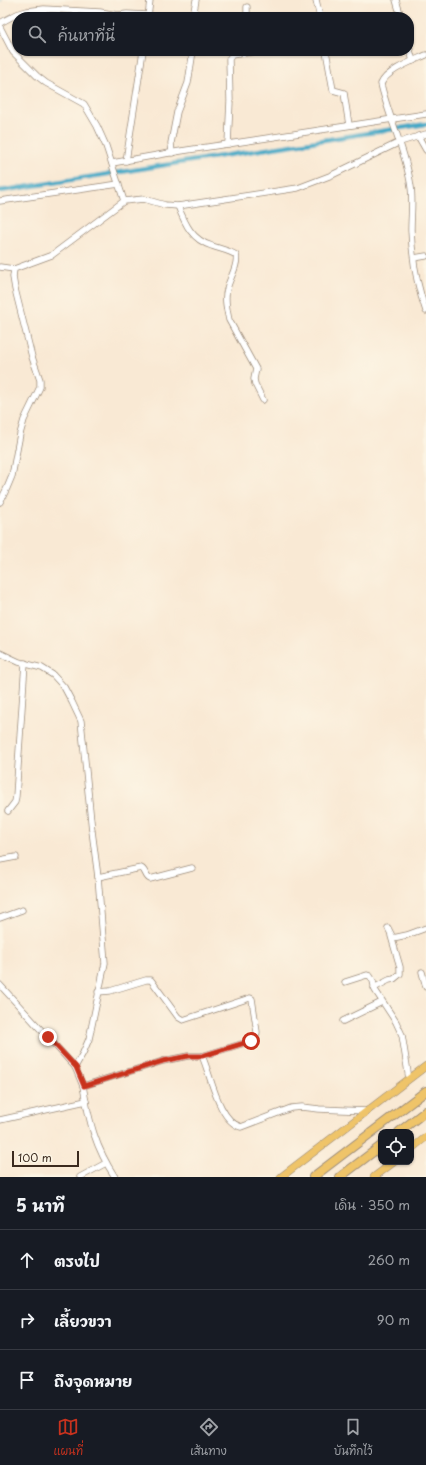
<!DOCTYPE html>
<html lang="th">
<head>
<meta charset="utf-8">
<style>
	:root { --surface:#171b24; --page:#20242c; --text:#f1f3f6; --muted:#9ea1a6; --line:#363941; --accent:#c8321e }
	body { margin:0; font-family:"Playpen Sans","Playpen Sans Thai",sans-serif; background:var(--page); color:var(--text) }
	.controls { position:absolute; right:12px; bottom:12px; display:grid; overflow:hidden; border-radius:8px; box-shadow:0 1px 3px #0004 }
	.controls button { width:36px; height:36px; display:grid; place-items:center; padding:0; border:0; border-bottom:1px solid var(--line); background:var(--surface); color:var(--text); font:20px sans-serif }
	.scale { position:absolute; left:12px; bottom:10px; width:67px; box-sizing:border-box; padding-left:4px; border:2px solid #3b2a1e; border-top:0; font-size:11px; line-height:14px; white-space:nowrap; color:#3b2a1e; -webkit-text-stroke:3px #fcf5e5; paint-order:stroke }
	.stop { position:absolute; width:12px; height:12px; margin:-9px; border:3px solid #c8321e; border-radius:50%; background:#fff }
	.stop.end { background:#c8321e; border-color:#fff; box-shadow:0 1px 4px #0008 }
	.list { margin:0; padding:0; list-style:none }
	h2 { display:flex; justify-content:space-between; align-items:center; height:52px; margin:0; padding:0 16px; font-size:17px }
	h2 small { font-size:13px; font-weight:400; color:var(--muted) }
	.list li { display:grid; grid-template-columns:26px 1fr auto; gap:12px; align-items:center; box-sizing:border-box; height:60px; padding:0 16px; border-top:1px solid var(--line) }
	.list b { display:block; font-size:15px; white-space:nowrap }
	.list em { font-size:13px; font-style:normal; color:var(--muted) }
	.icon { flex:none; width:22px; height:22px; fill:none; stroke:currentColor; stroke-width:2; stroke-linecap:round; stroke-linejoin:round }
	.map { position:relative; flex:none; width:426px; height:1177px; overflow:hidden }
	.search { position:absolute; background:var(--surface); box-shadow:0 1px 3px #0004; left:12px; right:12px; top:12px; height:44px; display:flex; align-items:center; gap:10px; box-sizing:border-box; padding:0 14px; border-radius:16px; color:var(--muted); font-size:15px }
	.sheet { height:232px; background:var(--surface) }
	nav { display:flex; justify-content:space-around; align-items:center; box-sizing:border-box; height:56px; border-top:1px solid var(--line); background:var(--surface); font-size:11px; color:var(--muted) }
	nav a { display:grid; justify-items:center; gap:2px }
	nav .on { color:var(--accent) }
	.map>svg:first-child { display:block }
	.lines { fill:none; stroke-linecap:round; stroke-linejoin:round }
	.stream { stroke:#47a9c6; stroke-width:1.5 }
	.canal { stroke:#47a9c6; stroke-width:4.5 }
	.minor-casing { stroke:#9a8a79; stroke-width:7 }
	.major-casing { stroke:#9a8a79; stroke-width:8 }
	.highway-casing { stroke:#9a8a79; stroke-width:10 }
	.minor { stroke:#fff; stroke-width:5.5 }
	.major { stroke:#efc469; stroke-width:7 }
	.highway { stroke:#efc469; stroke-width:8 }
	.route { stroke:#c8321e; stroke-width:5 }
</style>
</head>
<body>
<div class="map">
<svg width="426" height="1177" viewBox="0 0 426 1177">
	<rect width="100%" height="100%" fill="#fcf5e5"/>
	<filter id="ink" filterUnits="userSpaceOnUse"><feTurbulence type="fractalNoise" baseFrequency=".025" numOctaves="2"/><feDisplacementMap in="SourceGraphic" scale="8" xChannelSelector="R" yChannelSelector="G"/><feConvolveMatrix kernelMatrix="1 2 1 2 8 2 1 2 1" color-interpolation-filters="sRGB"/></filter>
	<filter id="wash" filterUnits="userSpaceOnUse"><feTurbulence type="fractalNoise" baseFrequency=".012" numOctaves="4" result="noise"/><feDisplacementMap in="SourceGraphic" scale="16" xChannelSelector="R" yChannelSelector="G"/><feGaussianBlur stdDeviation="0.9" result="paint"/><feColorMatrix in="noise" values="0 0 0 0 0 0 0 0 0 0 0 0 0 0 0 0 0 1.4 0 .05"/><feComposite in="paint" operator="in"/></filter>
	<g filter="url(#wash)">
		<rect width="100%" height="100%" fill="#f9e9d4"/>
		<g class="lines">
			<path class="stream" d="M0 2 1 0"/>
			<path class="canal" d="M0 191 426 124"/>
		</g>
	</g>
	<g filter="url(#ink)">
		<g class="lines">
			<defs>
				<g id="minor">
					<path d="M316 0 320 17"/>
					<path d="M396 0 401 17"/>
					<path d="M247 7V17"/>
					<path d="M148 17 150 0"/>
					<path d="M193 17 196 0"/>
					<path d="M0 23 17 14 27 11 44 9 100 12 118 15 127 14 148 15"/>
					<path d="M0 27 13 52 37 76 46 83 84 104 97 126 106 146 124 201"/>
					<path d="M409 47 413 61"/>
					<path d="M326 51 333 90 344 93 349 125"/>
					<path d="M426 55C413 61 387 70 381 84 389 119 406 151 411 187 413 201 411 216 411 230 412 257 417 286 426 311"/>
					<path d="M418 136 426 150"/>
					<path d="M228 144 230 101 229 59 232 55 257 51"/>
					<path d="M172 153 171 143 177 112 188 83 193 51"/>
					<path d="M126 161 143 51"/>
					<path d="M112 163 181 151 426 114"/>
					<path d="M0 201 119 184"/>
					<path d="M178 206C185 224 192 240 212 246 220 249 229 250 236 255 239 265 229 279 227 289 224 299 227 310 229 320L256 369 254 379 255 384 263 400"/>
					<path d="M414 258 426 256"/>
					<path d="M0 267 14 269"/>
					<path d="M0 502 7 488 12 476 20 434 24 420 40 387V380L32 357 15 289 13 277 14 269 52 255 124 201 144 199 165 205 178 206 298 188 332 175 400 142 426 134"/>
					<path d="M0 653 19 662 42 668 53 675 64 687 72 702 81 721 92 831 98 877 105 963 89 1039 83 1053 75 1067 83 1086"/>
					<path d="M8 811 15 802 16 796 25 663"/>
					<path d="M0 860 16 857"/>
					<path d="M98 877 141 868C146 870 145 877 150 879L192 868"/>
					<path d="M0 918 22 910"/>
					<path d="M388 928 393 938 407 935 426 928"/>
					<path d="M422 972 426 987"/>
					<path d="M345 982 367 975 370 976 373 981 375 990 396 1022 402 1035 409 1079"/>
					<path d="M0 985 75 1067"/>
					<path d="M374 988 389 980 394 979 400 974V967L391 936"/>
					<path d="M98 992 110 991 146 980H151L178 1017 183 1020 250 998 252 999 257 1032 256 1038 251 1041 202 1056"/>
					<path d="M343 1021 382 1002"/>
					<path d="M0 1120 86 1101"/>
					<path d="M80 1177 106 1163"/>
					<path d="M115 1177C95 1147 89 1121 83 1086L163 1061 188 1056H202C211 1075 218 1121 241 1127L291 1108 302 1107 319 1109 367 1111"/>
				</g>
				<g id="major">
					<path d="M411 1149 426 1137"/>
					<path d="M281 1177 426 1066"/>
					<path d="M374 1177 394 1162"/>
				</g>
				<g id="highway">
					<path d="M399 1132 426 1111"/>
					<path d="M313 1177 426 1091"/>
					<path d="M340 1177 381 1146"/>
				</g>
			</defs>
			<use href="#minor" class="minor-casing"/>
			<use href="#major" class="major-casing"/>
			<use href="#highway" class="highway-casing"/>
			<use href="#minor" class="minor"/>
			<use href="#major" class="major"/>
			<use href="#highway" class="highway"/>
		</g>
	</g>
	<g class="lines" filter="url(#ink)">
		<path class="route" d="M48 1037 76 1067 84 1086 163 1061 188 1056H202L251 1041"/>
	</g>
</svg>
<div class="controls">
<button><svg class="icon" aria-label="locate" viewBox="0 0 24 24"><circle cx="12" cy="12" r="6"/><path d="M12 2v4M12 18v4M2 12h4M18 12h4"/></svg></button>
</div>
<div class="scale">100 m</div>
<div class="stop" style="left:251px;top:1041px"></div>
<div class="stop end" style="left:48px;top:1037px"></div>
<div class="search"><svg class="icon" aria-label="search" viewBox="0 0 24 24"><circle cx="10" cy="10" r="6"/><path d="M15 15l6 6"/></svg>ค้นหาที่นี่</div>
</div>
<section class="sheet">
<h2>5 นาที<small>เดิน · 350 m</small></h2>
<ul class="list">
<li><svg class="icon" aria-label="ahead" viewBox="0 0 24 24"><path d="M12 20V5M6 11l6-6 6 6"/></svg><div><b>ตรงไป</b></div><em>260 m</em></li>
<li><svg class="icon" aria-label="right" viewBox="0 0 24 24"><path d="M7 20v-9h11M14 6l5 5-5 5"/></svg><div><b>เลี้ยวขวา</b></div><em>90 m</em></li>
<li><svg class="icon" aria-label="arrive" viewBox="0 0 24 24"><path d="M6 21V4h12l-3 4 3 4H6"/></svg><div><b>ถึงจุดหมาย</b></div></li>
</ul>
</section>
<nav>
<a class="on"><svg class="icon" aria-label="map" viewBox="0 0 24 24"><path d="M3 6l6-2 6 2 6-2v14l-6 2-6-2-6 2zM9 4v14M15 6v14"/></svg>แผนที่</a>
<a><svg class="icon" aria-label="directions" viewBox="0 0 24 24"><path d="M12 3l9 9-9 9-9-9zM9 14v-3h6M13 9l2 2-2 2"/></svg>เส้นทาง</a>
<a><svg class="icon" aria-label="saved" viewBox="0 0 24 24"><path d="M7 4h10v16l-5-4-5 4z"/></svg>บันทึกไว้</a>
</nav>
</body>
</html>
